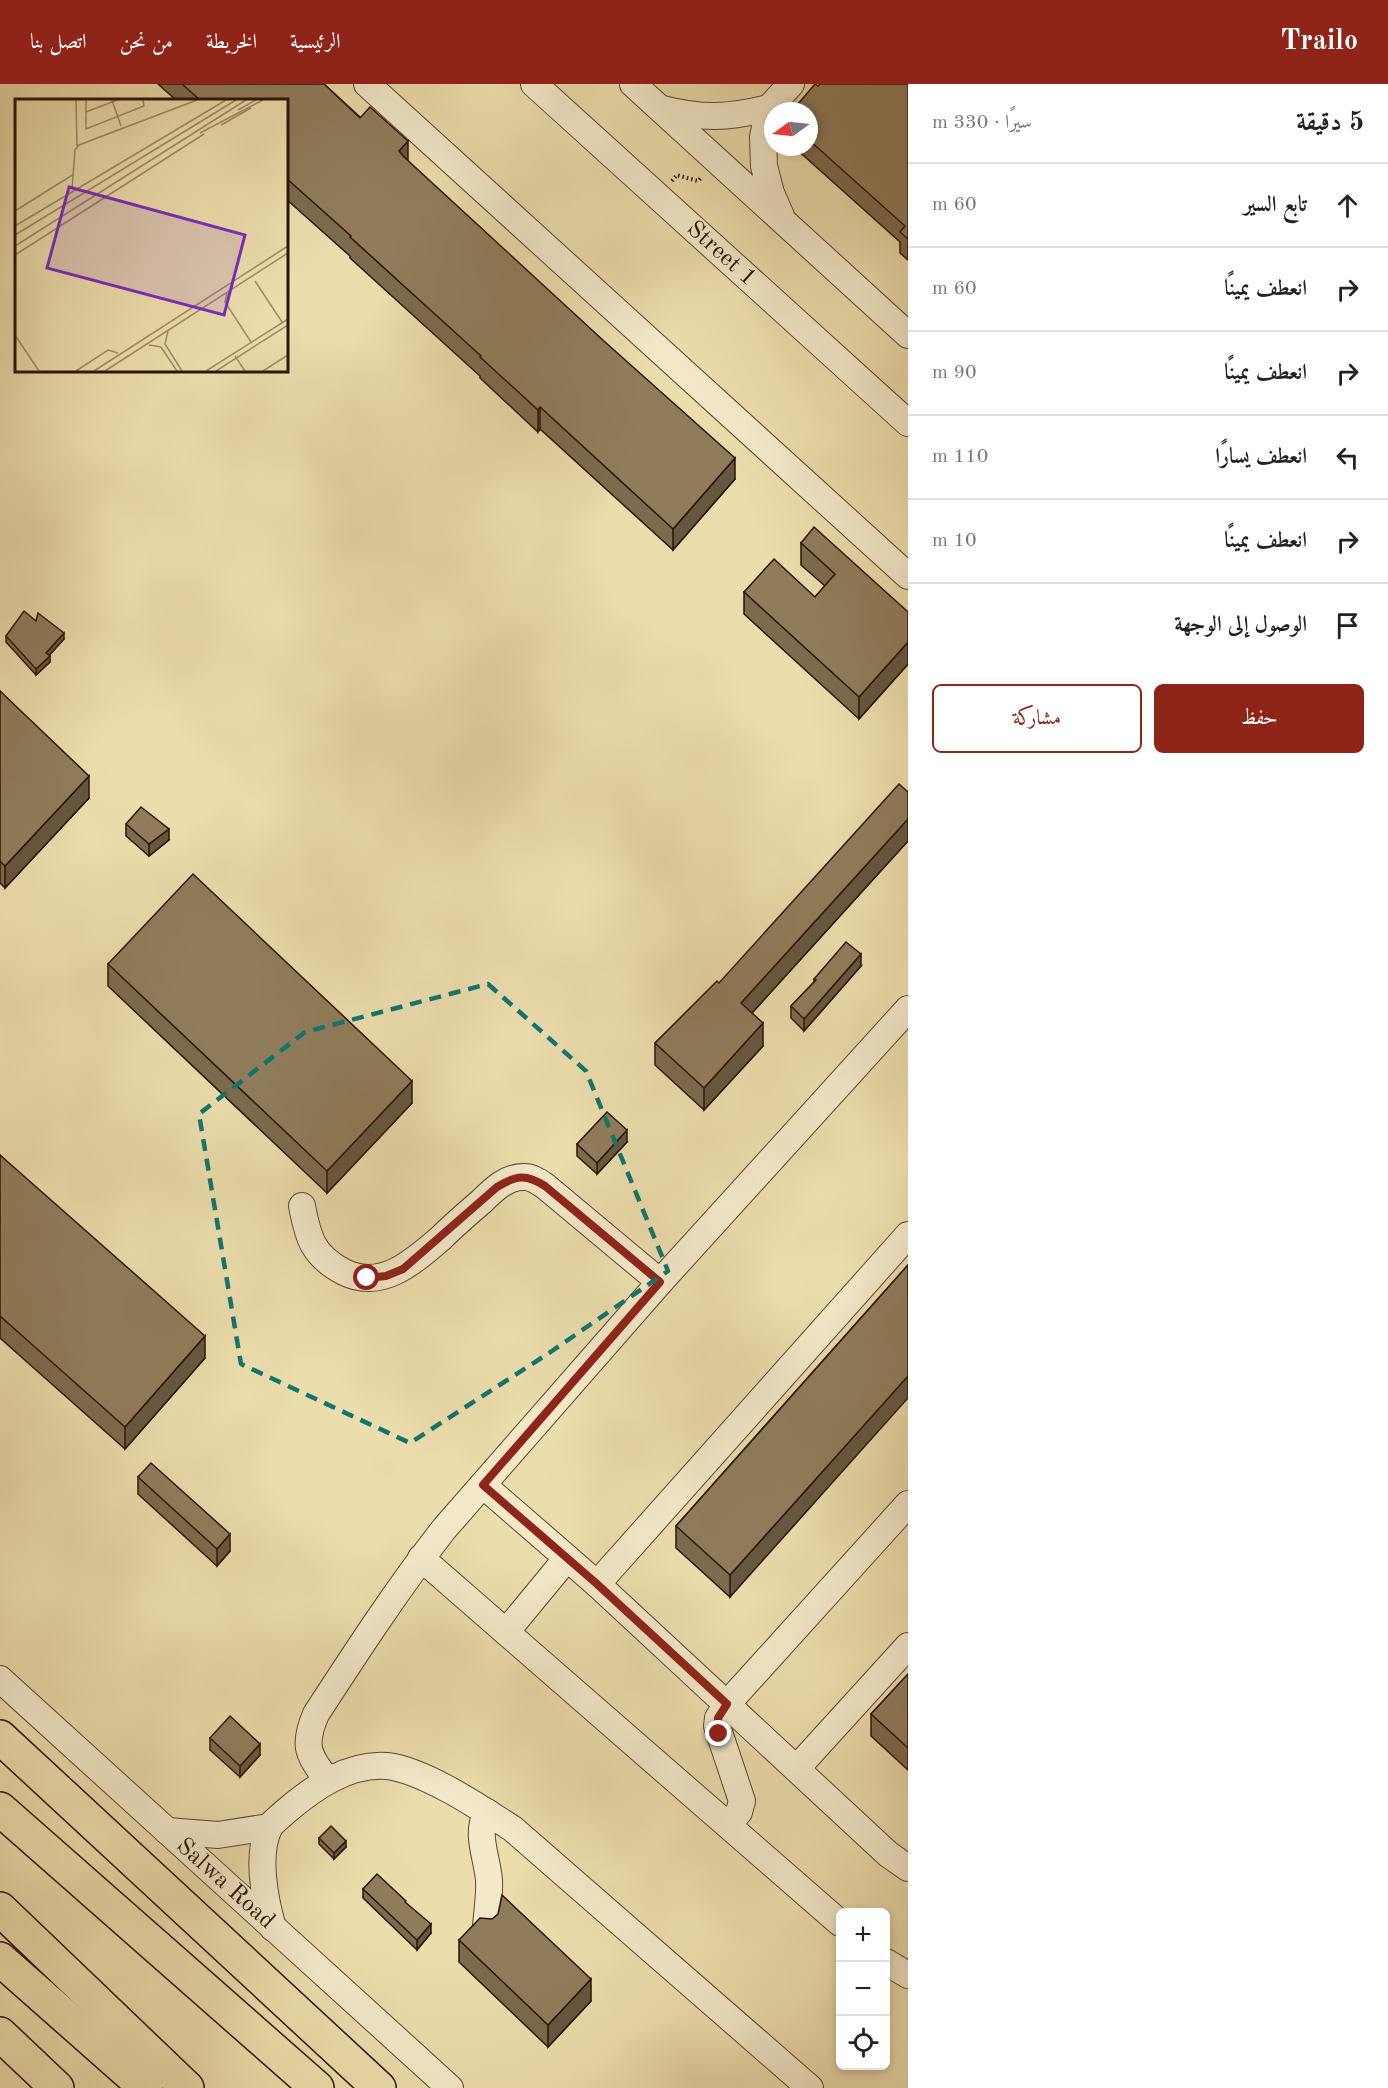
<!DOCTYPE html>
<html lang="ar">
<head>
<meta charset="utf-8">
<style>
	:root { --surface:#fff; --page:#f2f2f2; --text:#222; --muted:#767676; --line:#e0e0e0; --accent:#8f2418 }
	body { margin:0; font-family:"Old Standard TT",Amiri,serif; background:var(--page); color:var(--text); direction:rtl }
	.controls { position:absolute; right:18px; bottom:18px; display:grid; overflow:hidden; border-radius:9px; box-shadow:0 3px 9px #0003 }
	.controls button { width:54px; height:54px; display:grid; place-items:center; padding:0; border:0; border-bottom:2px solid var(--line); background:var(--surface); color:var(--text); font:30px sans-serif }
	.compass { position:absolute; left:764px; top:18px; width:54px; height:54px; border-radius:50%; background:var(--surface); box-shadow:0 3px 9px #0003; rotate:255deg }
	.stop { position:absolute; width:18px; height:18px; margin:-14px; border:4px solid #8f2418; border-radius:50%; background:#fff }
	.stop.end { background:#8f2418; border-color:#fff; box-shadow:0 2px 6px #0008 }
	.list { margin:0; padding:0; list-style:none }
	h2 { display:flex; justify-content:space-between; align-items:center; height:78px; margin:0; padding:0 24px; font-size:26px }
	h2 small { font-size:20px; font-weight:400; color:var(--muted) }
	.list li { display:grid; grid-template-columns:39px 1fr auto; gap:18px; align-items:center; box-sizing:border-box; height:84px; padding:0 24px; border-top:2px solid var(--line) }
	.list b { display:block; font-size:22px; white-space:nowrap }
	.list em { font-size:20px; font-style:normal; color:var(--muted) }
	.actions { display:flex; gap:12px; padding:18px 24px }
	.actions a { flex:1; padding:14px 0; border:2px solid var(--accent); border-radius:9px; text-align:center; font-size:21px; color:var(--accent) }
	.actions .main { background:var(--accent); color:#fff }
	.icon { flex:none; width:33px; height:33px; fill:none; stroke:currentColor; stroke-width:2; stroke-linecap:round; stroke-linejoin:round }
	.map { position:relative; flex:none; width:908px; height:2004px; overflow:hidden; direction:ltr }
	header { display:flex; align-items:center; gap:36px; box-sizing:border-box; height:84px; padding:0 30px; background:var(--accent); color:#fff }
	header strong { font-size:28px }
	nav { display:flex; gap:33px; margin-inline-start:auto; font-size:21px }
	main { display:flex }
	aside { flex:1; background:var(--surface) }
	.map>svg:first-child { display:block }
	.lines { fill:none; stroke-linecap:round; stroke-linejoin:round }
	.minor-casing { stroke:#5c462d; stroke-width:28 }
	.major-casing { stroke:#2c1303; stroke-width:36 }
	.highway-casing { stroke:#2c1303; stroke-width:36 }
	.path { stroke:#2c1303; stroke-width:4; stroke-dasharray:1.5 3; stroke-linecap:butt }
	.minor { stroke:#f3e9c9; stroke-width:26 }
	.major { stroke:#ecddac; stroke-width:33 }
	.highway { stroke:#ecddac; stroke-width:33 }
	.wall { fill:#7c6b4e; stroke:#2c1303; stroke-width:1.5 }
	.shaded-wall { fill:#655740; stroke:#2c1303; stroke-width:1.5 }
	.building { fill:#907c5b; stroke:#2c1303; stroke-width:1.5 }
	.route { stroke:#8f2418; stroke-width:8 }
	.marked { fill:none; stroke:#0f766e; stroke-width:4.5; stroke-dasharray:12 8; stroke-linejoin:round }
	.labels { text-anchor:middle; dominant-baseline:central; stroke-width:4.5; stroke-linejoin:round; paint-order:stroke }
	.street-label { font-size:24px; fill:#2c1303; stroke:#f3e9c9 }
	.inset-road { fill:none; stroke:#9f8c68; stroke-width:1.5 }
	.view { fill:#7b2cbf; fill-opacity:0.15; stroke:#7b2cbf; stroke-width:3 }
	.inset-edge { fill:none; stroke:#2c1303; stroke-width:3 }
</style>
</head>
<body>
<header>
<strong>Trailo</strong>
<nav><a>الرئيسية</a><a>الخريطة</a><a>من نحن</a><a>اتصل بنا</a></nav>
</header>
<main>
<aside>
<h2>5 دقيقة<small>سيرًا · 330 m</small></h2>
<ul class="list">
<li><svg class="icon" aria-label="ahead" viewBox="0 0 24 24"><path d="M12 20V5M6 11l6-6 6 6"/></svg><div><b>تابع السير</b></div><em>60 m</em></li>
<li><svg class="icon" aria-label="right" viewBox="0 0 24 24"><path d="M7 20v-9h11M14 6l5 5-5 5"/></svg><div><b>انعطف يمينًا</b></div><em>60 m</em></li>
<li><svg class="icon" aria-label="right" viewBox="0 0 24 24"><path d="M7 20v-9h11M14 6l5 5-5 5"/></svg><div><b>انعطف يمينًا</b></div><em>90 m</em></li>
<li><svg class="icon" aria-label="left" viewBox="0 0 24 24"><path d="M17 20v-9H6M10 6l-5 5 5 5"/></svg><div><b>انعطف يسارًا</b></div><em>110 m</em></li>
<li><svg class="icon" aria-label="right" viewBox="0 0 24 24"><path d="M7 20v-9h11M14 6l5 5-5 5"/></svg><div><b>انعطف يمينًا</b></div><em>10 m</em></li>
<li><svg class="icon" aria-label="arrive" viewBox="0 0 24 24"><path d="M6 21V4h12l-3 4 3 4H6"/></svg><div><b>الوصول إلى الوجهة</b></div></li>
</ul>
<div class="actions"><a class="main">حفظ</a><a>مشاركة</a></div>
</aside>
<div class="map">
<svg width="908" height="2004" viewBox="0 0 908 2004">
	<rect width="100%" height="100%" fill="#ecddac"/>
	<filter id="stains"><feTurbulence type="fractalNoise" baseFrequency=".00333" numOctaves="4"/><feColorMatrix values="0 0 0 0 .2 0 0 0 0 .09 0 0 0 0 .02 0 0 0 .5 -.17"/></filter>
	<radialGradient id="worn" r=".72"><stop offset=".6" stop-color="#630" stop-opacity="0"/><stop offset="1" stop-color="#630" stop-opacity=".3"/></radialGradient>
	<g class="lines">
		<defs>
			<g id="minor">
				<path d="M367 0 908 492"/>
				<path d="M534 0 908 339"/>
				<path d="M633 0 908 251"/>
				<path d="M663 25C703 35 728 34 769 24"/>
				<path d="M781 132 771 109 764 82 763 53 769 24 791 0"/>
				<path d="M302 1122C308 1154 313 1172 344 1188 382 1207 414 1177 441 1154 454 1141 468 1129 482 1117 493 1106 507 1092 525 1093 532 1093 539 1098 545 1102L660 1198"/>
				<path d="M483 1401 597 1500 888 1770 908 1784"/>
				<path d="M421 1474 840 1839"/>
				<path d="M597 1500 908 1151"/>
				<path d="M506 1548 567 1474"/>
				<path d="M0 1595 450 2004"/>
				<path d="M797 1684 908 1562"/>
				<path d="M328 1696C307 1672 303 1660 316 1630 357 1567 398 1504 444 1445L660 1198 908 925"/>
				<path d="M728 1741 739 1728 742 1717 717 1642 718 1634 727 1620 908 1420"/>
				<path d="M167 1747 218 1751 269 1743"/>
				<path d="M486 1843C487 1828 490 1811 489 1796 487 1772 475 1750 487 1728"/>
				<path d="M273 1844C265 1816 256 1772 269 1744 272 1738 280 1733 285 1728 313 1704 348 1679 387 1682 424 1686 482 1725 513 1745L810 2004"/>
				<path d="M886 1878 908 1891"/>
			</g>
			<g id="major">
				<path d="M0 1653 379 2004"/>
				<path d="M0 1950 57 2004"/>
			</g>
			<g id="highway">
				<path d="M0 1725 317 2004"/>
				<path d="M0 1825 187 2004"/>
				<path d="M0 1875 146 2004"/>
			</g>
		</defs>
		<use href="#minor" class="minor-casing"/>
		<use href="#major" class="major-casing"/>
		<use href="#highway" class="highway-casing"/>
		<path class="path" d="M672 97 677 91 698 97 702 93"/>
		<use href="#minor" class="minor"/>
		<use href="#major" class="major"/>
		<use href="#highway" class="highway"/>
	</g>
	<g class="wall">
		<path d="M158 0H324L408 77 735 395 673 466 540 345 538 348 480 294V292L350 174V172L286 115V16H176Z"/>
		<path d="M908 0V176L900 169V158L794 63H809V27L818 2Z"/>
		<path d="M801 459 908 528V580L859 635 744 530V508L815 513 825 502 801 481Z"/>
		<path d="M36 537 64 555 49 571 50 578 36 591 6 558V552Z"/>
		<path d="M0 607 89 714 5 804 0 799Z"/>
		<path d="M126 740 169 756 149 772 126 752Z"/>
		<path d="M908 757 752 929 763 962 704 1026 655 981V959L719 899Z"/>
		<path d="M108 880 412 1019 327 1109 108 902Z"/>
		<path d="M861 882 804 947 791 934V922L814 898V895Z"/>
		<path d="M627 1058 597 1090 577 1072V1060Z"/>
		<path d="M0 1071 205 1274 125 1365 0 1254Z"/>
		<path d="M908 1181 730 1513 676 1464V1442Z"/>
		<path d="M138 1393 230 1467 217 1482 138 1410Z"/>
		<path d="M908 1590V1686L871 1652V1630Z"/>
		<path d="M210 1654 260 1671 240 1693 210 1666Z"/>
		<path d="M319 1754 346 1763 334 1775 319 1760Z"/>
		<path d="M363 1805 431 1849 417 1866 363 1814Z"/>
		<path d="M459 1856 591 1917 548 1963 459 1878Z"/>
	</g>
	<g class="shaded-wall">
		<path d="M408 57V78L399 67Z"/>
		<path d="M540 323V345L538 348V326Z"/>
		<path d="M735 374V395L673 466V445Z"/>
		<path d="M64 549V555L46 575V569Z"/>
		<path d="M908 558V580L859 635V613Z"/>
		<path d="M50 572V578L36 591V585Z"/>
		<path d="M89 692V714L5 804V782Z"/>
		<path d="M908 735V757L741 941V919Z"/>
		<path d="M169 745V756L149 772V760Z"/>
		<path d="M861 870V882L804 947V935Z"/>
		<path d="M763 939V962L704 1026V1004Z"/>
		<path d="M412 997V1019L327 1109V1087Z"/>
		<path d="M627 1046V1058L597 1090V1079Z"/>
		<path d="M205 1252V1274L125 1365V1343Z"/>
		<path d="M908 1292V1314L730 1513V1491Z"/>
		<path d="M230 1450V1467L217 1482V1465Z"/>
		<path d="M260 1660V1671L240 1693V1682Z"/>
		<path d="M346 1757V1763L334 1775V1769Z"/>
		<path d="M431 1840V1849L417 1866V1856Z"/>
		<path d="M591 1895V1917L548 1963V1941Z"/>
	</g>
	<g class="building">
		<path d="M182 0H324L360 34 370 23 408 57 399 67 403 72 605 258 735 374 673 445 540 323 538 326 480 273 481 272 350 153 351 152 286 94V16H200Z"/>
		<path d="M815 0 818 2 820 0H908V155L900 148 905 142 809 56V27H792Z"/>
		<path d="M814 443 908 528V558L859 613 744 508 774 475 815 513 835 490 801 459Z"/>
		<path d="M24 527 36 537 38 529 64 549 46 569 50 572 36 585 6 552Z"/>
		<path d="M0 607 89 692 5 782 0 777Z"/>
		<path d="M899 700 908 708V735L741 919 763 939 704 1004 655 959 717 897 719 899Z"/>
		<path d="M141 723 169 745 149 760 126 740Z"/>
		<path d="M193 790 412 997 327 1087 108 880Z"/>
		<path d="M846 858 861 870 804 935 791 922 816 896 814 895Z"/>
		<path d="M607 1028 627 1046 597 1079 577 1060Z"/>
		<path d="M0 1071 205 1252 125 1343 0 1232Z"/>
		<path d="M908 1181V1292L730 1491 676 1442Z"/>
		<path d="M151 1379 230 1450 217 1465 138 1393Z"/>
		<path d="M908 1590V1664L871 1630Z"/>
		<path d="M230 1632 260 1660 240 1682 210 1654Z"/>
		<path d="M331 1742 346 1757 334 1769 319 1754Z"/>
		<path d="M377 1790 406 1817 405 1818 431 1840 417 1856 363 1805Z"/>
		<path d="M502 1811 591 1895 548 1941 459 1856 480 1834 492 1835 498 1830Z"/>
	</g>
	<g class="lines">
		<path class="route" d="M367 1194 386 1192 403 1185 497 1103C517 1091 526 1090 545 1102L660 1198 483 1401 597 1500 727 1620 718 1634 719 1650"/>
	</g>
	<path class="marked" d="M488 900 586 987 668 1187 549 1269 410 1359 241 1280 199 1030 305 948Z"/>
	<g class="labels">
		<g class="street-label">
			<text transform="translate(721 170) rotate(42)">Street 1</text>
			<text transform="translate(225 1800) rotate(42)">Salwa Road</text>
		</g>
	</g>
	<g transform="translate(15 15)">
		<rect width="273" height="273" fill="#ecddac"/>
		<path class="inset-road" d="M61 1 62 47M71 1V30L129 7 128 1M97 1 106 27M223 11 241 1M71 13 102 1M206 26 236 9M185 34 248 1M57 90 60 51 64 46 182 1M0 112 59 75M0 127 211 1M0 136 221 1M0 147 231 1M0 156 189 35M240 182 267 223M212 194 210 203 236 243M153 232 150 245 167 272M0 236 24 272M134 246 146 248 162 272M220 257 230 272M61 272 93 251 103 254M79 272 273 147M90 272 273 154M191 272 273 220M201 272 273 226M248 272 273 256"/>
		<path class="view" d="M54 88 230 136 209 216 32 169Z"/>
		<rect width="273" height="273" class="inset-edge"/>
	</g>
	<rect width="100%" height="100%" filter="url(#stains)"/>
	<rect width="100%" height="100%" fill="url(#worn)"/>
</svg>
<div class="controls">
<button>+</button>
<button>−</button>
<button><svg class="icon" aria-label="locate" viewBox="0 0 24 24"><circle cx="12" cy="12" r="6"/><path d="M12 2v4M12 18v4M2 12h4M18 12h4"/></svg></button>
</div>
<svg class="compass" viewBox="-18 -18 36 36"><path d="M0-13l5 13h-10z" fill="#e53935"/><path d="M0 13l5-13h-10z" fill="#767676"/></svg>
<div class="stop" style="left:367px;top:1194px"></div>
<div class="stop end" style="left:719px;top:1650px"></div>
</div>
</main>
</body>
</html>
